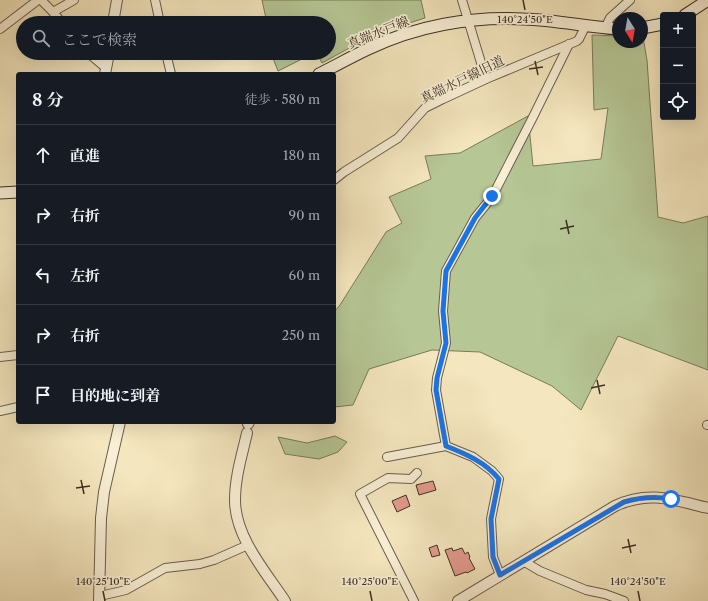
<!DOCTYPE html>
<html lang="ja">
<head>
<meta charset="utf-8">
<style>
	:root { --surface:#171b24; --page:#242831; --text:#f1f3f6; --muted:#9ea1a6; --line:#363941 }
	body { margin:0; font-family:"Libre Caslon Text","Noto Serif JP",serif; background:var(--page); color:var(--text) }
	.controls { position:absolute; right:12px; top:12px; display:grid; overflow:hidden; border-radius:4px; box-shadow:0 4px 16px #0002 }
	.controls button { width:36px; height:36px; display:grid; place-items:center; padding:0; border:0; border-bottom:1px solid var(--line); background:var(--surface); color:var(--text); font:20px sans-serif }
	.compass { position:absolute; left:612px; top:12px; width:36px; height:36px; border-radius:50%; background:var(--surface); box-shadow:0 4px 16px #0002; rotate:169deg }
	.stop { position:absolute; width:12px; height:12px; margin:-9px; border:3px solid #1a73e8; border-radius:50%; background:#fff }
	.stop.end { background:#1a73e8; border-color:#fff; box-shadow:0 1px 4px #0008 }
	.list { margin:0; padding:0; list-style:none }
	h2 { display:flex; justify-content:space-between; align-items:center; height:52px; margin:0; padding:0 16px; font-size:17px }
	h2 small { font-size:13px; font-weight:400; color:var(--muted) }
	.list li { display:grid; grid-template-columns:26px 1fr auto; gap:12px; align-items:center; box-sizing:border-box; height:60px; padding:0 16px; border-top:1px solid var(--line) }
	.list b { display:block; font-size:15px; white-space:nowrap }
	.list em { font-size:13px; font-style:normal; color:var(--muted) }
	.icon { flex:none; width:22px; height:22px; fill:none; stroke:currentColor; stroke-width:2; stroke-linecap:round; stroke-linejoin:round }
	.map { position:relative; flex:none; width:708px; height:601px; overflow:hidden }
	.search { position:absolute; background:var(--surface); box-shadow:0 4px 16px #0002; left:16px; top:16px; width:320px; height:44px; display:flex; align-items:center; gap:10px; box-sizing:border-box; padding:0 14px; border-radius:22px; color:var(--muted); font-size:15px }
	.panel { position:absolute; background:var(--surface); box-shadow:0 4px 16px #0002; left:16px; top:72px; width:320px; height:352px; border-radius:4px }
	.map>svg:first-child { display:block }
	.green { fill:#b6c695; stroke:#797b5c }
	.building { fill:#e59a8c; stroke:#3c3024 }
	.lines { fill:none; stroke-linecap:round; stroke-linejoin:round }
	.minor-casing { stroke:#6a5e4a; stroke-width:10 }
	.tertiary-casing { stroke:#6a5e4a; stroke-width:12 }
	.secondary-casing { stroke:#3c3024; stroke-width:13 }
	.minor { stroke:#f8efd5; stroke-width:8 }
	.tertiary { stroke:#f8efd5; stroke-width:10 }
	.secondary { stroke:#f8efd5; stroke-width:11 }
	.route { stroke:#1a73e8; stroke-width:5 }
	.ticks { fill:none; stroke:#3c3024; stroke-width:1.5 }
	.labels { text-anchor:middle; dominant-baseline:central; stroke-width:3.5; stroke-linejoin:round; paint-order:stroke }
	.street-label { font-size:13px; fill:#3c3024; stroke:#f8efd5 }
	.ticks-label { font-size:10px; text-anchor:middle; fill:#3c3024; stroke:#f8efd5; stroke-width:3.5; stroke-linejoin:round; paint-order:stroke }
</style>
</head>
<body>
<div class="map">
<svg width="708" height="601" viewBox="0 0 708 601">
	<rect width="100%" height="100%" fill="#f4e6be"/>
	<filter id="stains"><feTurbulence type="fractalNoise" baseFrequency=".005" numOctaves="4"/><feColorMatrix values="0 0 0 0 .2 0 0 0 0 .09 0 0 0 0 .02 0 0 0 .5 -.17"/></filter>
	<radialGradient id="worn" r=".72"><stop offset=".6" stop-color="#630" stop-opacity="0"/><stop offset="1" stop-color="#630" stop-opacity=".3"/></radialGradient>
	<g class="green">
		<path d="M262 0H421L425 18 375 34 322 63 317 53H329V23H267Z"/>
		<path d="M592 35 618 36V42H642L643 37 647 60 658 217 683 223 708 216V370L618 336 581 410 552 386 480 352 432 350 369 369 353 405 334 407V312L340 305 386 232 402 223 389 197 431 179 425 156 460 153 528 116 533 166 601 159 608 108 594 110Z"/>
		<path d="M271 53H314L278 71Z"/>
		<path d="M335 436 347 442 338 452 319 459 285 454 278 437 307 443Z"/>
	</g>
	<g class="building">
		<path d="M433 481 436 490 419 495 416 485Z"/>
		<path d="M406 495 410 506 397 512 392 501Z"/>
		<path d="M437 545 440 555 432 557 429 548Z"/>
		<path d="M452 548 453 551 462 548 465 554 468 552 470 557 469 558 475 569 467 573 466 572 455 576 445 550Z"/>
	</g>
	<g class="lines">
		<defs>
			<g id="minor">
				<path d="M41 0 53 12 62 23"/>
				<path d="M155 0 160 23"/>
				<path d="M462 0 486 79"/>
				<path d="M53 12 74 0"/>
				<path d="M605 28 610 18 630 0"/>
				<path d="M0 29 38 0"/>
				<path d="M88 53 106 68"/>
				<path d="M166 53 171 74"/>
				<path d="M167 55 227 54"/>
				<path d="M334 180 344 172 398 138 425 108 443 99 486 79 577 41 579 39 586 25"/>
				<path d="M0 357 18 355"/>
				<path d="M0 411 18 407"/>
				<path d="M707 425H708"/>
				<path d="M446 446 436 390 437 378 446 343 443 311 446 271 475 218 492 197 533 117 569 44"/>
				<path d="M387 457 446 446 473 457 492 471 499 479 491 519 493 557 500 575"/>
				<path d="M523 561 540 571 586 590 605 594 624 601"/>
				<path d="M100 596 126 590 165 568 200 564 214 560 248 545"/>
				<path d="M414 601 360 494 388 478 411 479 417 473"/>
			</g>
			<g id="tertiary">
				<path d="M113 23 117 0"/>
				<path d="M105 74 109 53"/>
				<path d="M248 424 249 422"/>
				<path d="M247 433C242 455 235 477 235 500 235 537 265 571 285 601"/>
				<path d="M99 601 101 518 104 492 120 422"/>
				<path d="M458 601 615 506C649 490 674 500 708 508"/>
			</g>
			<g id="secondary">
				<path d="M685 15 708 0"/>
				<path d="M642 28 663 24"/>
				<path d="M319 74C335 66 351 57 368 49 416 26 471 16 524 19 556 20 587 27 618 29"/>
				<path d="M0 193 18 192"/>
			</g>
		</defs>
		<use href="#minor" class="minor-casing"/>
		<use href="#tertiary" class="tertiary-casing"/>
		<use href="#secondary" class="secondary-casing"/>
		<use href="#minor" class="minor"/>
		<use href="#tertiary" class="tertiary"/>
		<use href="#secondary" class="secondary"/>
	</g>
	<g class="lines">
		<path class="route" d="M492 196 475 218 446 271 443 311 446 343 437 378 436 390 446 446C466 454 485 462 499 479L491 519 493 557 500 575 624 502C641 497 654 496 671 499"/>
	</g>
	<path class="ticks" d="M523 0 525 10M535 61 538 75M529 69 543 67M566 220 569 234M560 229 574 226M597 380 600 394M591 388 605 385M81 480 84 494M76 488 90 486M628 539 631 553M622 548 636 545M103 591 105 601M370 591 372 601M638 591 640 601"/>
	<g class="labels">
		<g class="street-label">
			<text transform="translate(378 32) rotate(-22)">真端水戸線</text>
			<text transform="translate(462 79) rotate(-26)">真端水戸線旧道</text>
		</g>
	</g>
	<g class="ticks-label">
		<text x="525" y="23">140°24'50"E</text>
		<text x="103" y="585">140°25'10"E</text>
		<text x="370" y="585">140°25'00"E</text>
		<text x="638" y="585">140°24'50"E</text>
	</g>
	<rect width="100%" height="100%" filter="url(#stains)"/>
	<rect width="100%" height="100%" fill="url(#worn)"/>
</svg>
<div class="controls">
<button>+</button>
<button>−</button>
<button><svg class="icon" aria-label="locate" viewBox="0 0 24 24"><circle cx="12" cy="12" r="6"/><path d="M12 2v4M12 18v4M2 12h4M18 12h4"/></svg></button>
</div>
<svg class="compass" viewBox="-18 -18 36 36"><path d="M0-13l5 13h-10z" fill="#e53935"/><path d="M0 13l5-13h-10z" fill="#9ea1a6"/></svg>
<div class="stop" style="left:671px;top:499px"></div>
<div class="stop end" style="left:492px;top:196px"></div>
<div class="search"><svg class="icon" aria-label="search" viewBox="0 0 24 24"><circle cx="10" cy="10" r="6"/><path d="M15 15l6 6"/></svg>ここで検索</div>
<section class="panel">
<h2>8 分<small>徒歩 · 580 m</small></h2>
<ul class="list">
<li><svg class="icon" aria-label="ahead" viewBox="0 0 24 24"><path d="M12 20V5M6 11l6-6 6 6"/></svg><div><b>直進</b></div><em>180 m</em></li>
<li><svg class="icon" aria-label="right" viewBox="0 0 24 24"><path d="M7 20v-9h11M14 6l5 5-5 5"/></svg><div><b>右折</b></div><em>90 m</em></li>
<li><svg class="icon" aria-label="left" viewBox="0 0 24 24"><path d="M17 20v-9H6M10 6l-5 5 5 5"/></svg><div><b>左折</b></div><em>60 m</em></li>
<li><svg class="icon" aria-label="right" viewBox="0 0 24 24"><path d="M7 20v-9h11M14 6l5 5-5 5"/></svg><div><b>右折</b></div><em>250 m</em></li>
<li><svg class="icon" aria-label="arrive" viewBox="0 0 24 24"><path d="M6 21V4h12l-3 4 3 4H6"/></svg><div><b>目的地に到着</b></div></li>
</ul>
</section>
</div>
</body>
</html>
